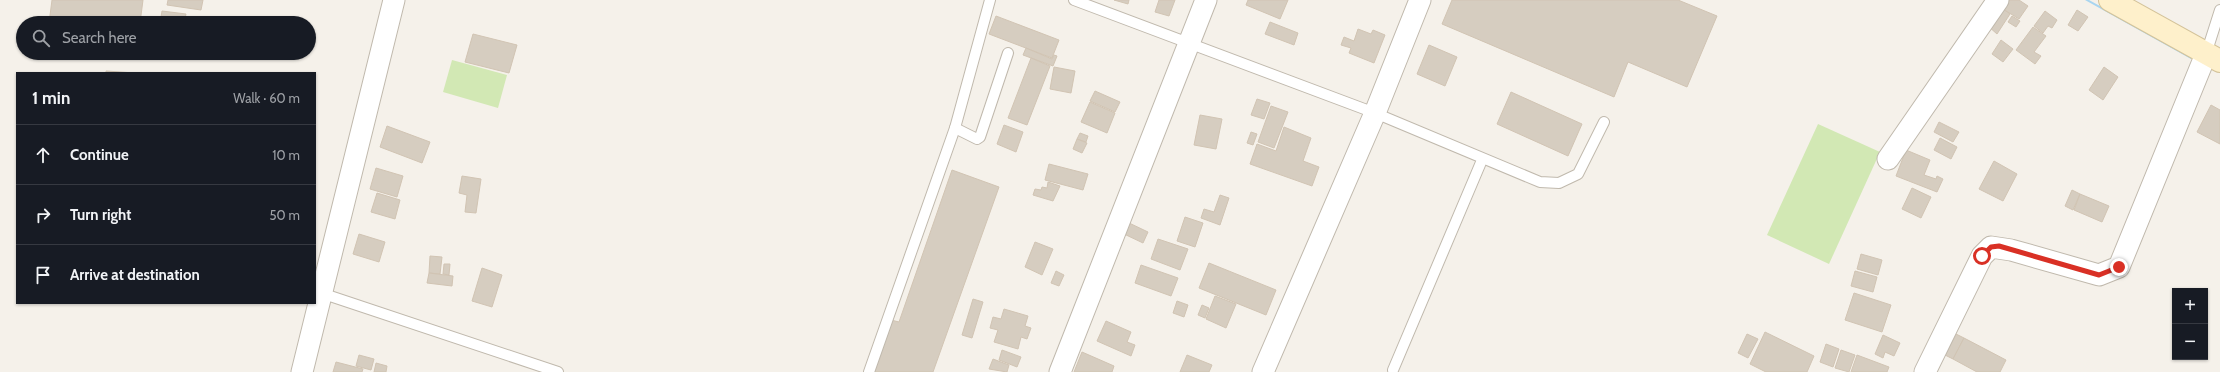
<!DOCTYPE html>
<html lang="en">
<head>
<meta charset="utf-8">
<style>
	:root { --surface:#171b24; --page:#242831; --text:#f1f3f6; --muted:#9ea1a6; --line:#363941 }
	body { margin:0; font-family:Cabin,sans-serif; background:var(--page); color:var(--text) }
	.controls { position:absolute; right:12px; bottom:12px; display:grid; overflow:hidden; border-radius:0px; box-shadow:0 1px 3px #0004 }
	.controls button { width:36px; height:36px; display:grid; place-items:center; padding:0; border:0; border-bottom:1px solid var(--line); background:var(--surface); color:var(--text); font:20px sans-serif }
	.stop { position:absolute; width:12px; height:12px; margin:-9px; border:3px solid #d93025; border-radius:50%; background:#fff }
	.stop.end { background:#d93025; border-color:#fff; box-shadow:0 1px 4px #0008 }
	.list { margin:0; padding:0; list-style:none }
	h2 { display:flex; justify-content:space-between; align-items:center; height:52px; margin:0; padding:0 16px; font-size:17px }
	h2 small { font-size:13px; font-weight:400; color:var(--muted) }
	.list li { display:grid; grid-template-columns:26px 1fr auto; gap:12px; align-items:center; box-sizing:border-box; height:60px; padding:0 16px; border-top:1px solid var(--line) }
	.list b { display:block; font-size:15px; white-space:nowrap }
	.list em { font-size:13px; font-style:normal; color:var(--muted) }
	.icon { flex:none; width:22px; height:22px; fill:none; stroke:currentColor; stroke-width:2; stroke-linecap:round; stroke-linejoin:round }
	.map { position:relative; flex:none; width:2220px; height:372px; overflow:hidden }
	.search { position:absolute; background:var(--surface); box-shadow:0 1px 3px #0004; left:16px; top:16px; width:300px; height:44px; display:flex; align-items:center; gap:10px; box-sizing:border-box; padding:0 14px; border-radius:22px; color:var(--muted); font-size:15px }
	.panel { position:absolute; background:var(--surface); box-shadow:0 1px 3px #0004; left:16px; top:72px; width:300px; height:232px; border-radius:0px }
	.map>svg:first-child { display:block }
	.green { fill:#d2e8b4 }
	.water { fill:#a8d5f0 }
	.building { fill:#d6cdc0; stroke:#d1c4b3 }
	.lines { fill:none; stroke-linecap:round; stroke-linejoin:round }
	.lane-casing { stroke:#c0b9ad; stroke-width:12 }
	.street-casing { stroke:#c0b9ad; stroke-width:23 }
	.secondary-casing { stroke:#d4c39a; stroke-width:24 }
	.lane { stroke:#fff; stroke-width:10 }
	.street { stroke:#fff; stroke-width:21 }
	.secondary { stroke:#fef0cb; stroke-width:22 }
	.route { stroke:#d93025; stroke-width:5 }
</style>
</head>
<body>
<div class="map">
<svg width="2220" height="372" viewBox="0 0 2220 372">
	<rect width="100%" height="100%" fill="#f5f1ea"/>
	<g class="green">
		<path d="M452 60 507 75 498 108 443 92Z"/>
		<path d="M1818 124 1880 152 1829 264 1767 235Z"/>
	</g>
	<path class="water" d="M2085 0H2089L2192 57 2191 59Z"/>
	<g class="building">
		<path d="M52 0H143L140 23H49Z"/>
		<path d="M168 0H203L201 10 167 5Z"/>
		<path d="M1114 0H1129L1128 4Z"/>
		<path d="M1159 0H1175L1169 16 1155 12Z"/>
		<path d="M1248 0H1288L1280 19 1246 5Z"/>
		<path d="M1452 0H1678L1717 16 1687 87 1628 62 1614 97 1442 24Z"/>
		<path d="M2009 0H2019L2028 6 2019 19 2003 9Z"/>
		<path d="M2003 9 2010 14 1997 34 1988 26Z"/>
		<path d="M2077 10 2088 17 2078 31 2068 25Z"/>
		<path d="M162 11 186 14 184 23H160Z"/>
		<path d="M2045 11 2057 20 2052 28 2048 26 2043 33 2034 26Z"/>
		<path d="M996 16 1059 40 1052 58 989 34Z"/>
		<path d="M2012 16 2020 21 2016 27 2008 22Z"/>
		<path d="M1270 22 1298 33 1294 45 1265 34Z"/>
		<path d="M2033 27 2046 36 2034 52 2041 56 2035 64 2016 50Z"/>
		<path d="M1358 29 1371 34 1373 30 1385 35 1374 63 1349 53 1351 48 1341 45 1344 37 1354 41Z"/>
		<path d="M473 34 517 45 509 73 465 62Z"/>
		<path d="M2001 40 2013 49 2003 62 1992 54Z"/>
		<path d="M1429 45 1457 57 1445 86 1417 74Z"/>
		<path d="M1026 48 1052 59 1054 55 1057 56 1053 66 1023 55Z"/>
		<path d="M1031 58 1050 66 1027 125 1008 118Z"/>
		<path d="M1054 67 1075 71 1071 93 1050 89Z"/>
		<path d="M2104 67 2118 77 2103 100 2089 90Z"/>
		<path d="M106 71 135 73H106Z"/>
		<path d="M1095 91 1120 102 1115 112 1090 101Z"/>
		<path d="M1511 92 1582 124 1568 156 1497 124Z"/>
		<path d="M1257 99 1270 103 1264 119 1251 115Z"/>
		<path d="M1090 102 1115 113 1107 133 1081 122Z"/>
		<path d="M2211 105 2220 110V144L2197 132Z"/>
		<path d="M1271 106 1288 112 1274 148 1258 142Z"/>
		<path d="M1200 115 1222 119 1216 149 1194 145Z"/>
		<path d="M1939 122 1959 132 1953 142 1934 132Z"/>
		<path d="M1004 125 1023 132 1016 152 997 144Z"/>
		<path d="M387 126 430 142 422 163 380 147Z"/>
		<path d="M1284 127 1311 138 1303 161 1319 167 1312 186 1250 164 1257 144 1276 151Z"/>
		<path d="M1251 132 1257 134 1253 145 1247 143Z"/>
		<path d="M1080 133 1088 136 1086 142 1077 139Z"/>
		<path d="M1940 138 1957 147 1951 159 1934 150Z"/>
		<path d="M1077 139 1087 143 1082 153 1073 149Z"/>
		<path d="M1906 150 1930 160 1924 175 1936 179 1937 176 1943 179 1937 192 1896 176Z"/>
		<path d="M1994 161 2017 174 2003 201 1979 189Z"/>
		<path d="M1049 164 1088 174 1083 190 1045 180Z"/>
		<path d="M376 168 403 176 397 197 370 189Z"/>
		<path d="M952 170 999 187 933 372H873L891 320 899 322Z"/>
		<path d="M462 176 481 179 476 213 465 212 467 195 459 193Z"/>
		<path d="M1048 182 1060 186 1053 201 1033 195 1035 189 1041 190 1042 187 1047 188Z"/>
		<path d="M1912 188 1931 197 1921 218 1902 209Z"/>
		<path d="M2072 190 2080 194 2073 210 2065 206Z"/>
		<path d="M377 193 400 200 395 219 371 212Z"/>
		<path d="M2080 194 2109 206 2102 222 2074 210Z"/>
		<path d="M1220 195 1229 198 1220 225 1201 218 1204 209 1214 212Z"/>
		<path d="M1185 217 1203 223 1195 247 1177 241Z"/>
		<path d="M1127 222 1148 232 1143 243 1122 233Z"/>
		<path d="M359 234 385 242 379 262 353 254Z"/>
		<path d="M1158 239 1188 249 1180 270 1151 259Z"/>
		<path d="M1035 242 1053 249 1042 275 1025 267Z"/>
		<path d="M1861 254 1882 260 1878 275 1857 269Z"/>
		<path d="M430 256 442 257 440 274 429 273Z"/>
		<path d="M1209 263 1276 290 1266 315 1199 288Z"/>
		<path d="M444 264H450L449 275 443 274Z"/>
		<path d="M1141 265 1178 278 1171 296 1135 283Z"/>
		<path d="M482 268 502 275 492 307 472 301Z"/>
		<path d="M1056 271 1064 275 1059 286 1051 283Z"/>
		<path d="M1855 271 1877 277 1873 292 1851 286Z"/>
		<path d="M429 273 453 276 452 286 427 283Z"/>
		<path d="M1854 293 1891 305 1882 332 1845 320Z"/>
		<path d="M1215 296 1236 304 1226 328 1206 319Z"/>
		<path d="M973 299 983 302 972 338 962 335Z"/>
		<path d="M1177 301 1188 305 1184 317 1173 313Z"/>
		<path d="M1202 305 1209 308 1205 318 1198 315Z"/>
		<path d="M1004 309 1028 316 1025 326 1031 328 1027 339 1021 337 1018 349 994 342 998 330 990 328 993 317 1001 319Z"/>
		<path d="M1106 321 1131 332 1127 342 1135 345 1131 356 1097 341Z"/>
		<path d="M1765 332 1814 356 1807 372H1766L1750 364Z"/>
		<path d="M1747 334 1758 339 1748 358 1738 353Z"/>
		<path d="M1956 334 1964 338 1953 359 1945 355Z"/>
		<path d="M1883 335 1900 343 1894 356 1885 352 1883 358 1875 354Z"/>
		<path d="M1964 338 2006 360 2000 372H1977L1953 359Z"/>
		<path d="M1826 344 1839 349 1833 367 1820 362Z"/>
		<path d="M1002 350 1021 357 1017 367 999 360Z"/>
		<path d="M1841 350 1855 355 1849 372 1835 368Z"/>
		<path d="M1082 352 1114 366 1112 372H1074Z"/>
		<path d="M359 355 374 359 371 370 356 366Z"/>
		<path d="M1187 355 1212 365 1209 372H1180Z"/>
		<path d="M1857 355 1889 367 1887 372H1851Z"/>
		<path d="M993 359 1009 365 1007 372 989 369Z"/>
		<path d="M336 362 363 369 362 372H333Z"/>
		<path d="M376 363 387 366 386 372H374Z"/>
	</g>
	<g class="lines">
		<defs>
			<g id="lane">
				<path d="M1074 0 1375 113 1540 182 1559 183 1578 174 1604 122"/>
				<path d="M2206 54 2220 10"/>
				<path d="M955 128 977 139 980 137 1008 53"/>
				<path d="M321 293 558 372"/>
				<path d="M1393 370 1482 160"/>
				<path d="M869 372 955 128 990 0"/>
			</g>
			<g id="street">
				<path d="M1888 159 1998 0"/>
				<path d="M302 372 394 0"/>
				<path d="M1060 372 1206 0"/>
				<path d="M1263 372 1375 113 1420 0"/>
				<path d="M1925 372 1982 256 1991 247 2011 250 2099 275 2119 267 2206 54"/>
			</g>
			<path id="secondary" d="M2110 0 2220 61"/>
		</defs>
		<use href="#lane" class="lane-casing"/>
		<use href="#street" class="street-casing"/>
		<use href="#secondary" class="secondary-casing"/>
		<use href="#lane" class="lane"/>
		<use href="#street" class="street"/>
		<use href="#secondary" class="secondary"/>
	</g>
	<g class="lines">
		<path class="route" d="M1982 256 1991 247 1999 246 2099 275 2119 267"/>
	</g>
</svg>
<div class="controls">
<button>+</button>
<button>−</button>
</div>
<div class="stop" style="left:1982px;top:256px"></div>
<div class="stop end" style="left:2119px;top:267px"></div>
<div class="search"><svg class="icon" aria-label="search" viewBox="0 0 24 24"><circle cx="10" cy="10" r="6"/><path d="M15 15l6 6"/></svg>Search here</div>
<section class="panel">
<h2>1 min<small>Walk · 60 m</small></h2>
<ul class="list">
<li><svg class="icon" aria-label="ahead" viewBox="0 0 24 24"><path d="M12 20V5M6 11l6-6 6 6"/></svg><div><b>Continue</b></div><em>10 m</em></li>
<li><svg class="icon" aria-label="right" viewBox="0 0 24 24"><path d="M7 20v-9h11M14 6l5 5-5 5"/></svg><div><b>Turn right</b></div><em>50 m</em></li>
<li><svg class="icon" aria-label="arrive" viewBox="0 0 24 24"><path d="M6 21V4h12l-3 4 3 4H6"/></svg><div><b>Arrive at destination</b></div></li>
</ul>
</section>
</div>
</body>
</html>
